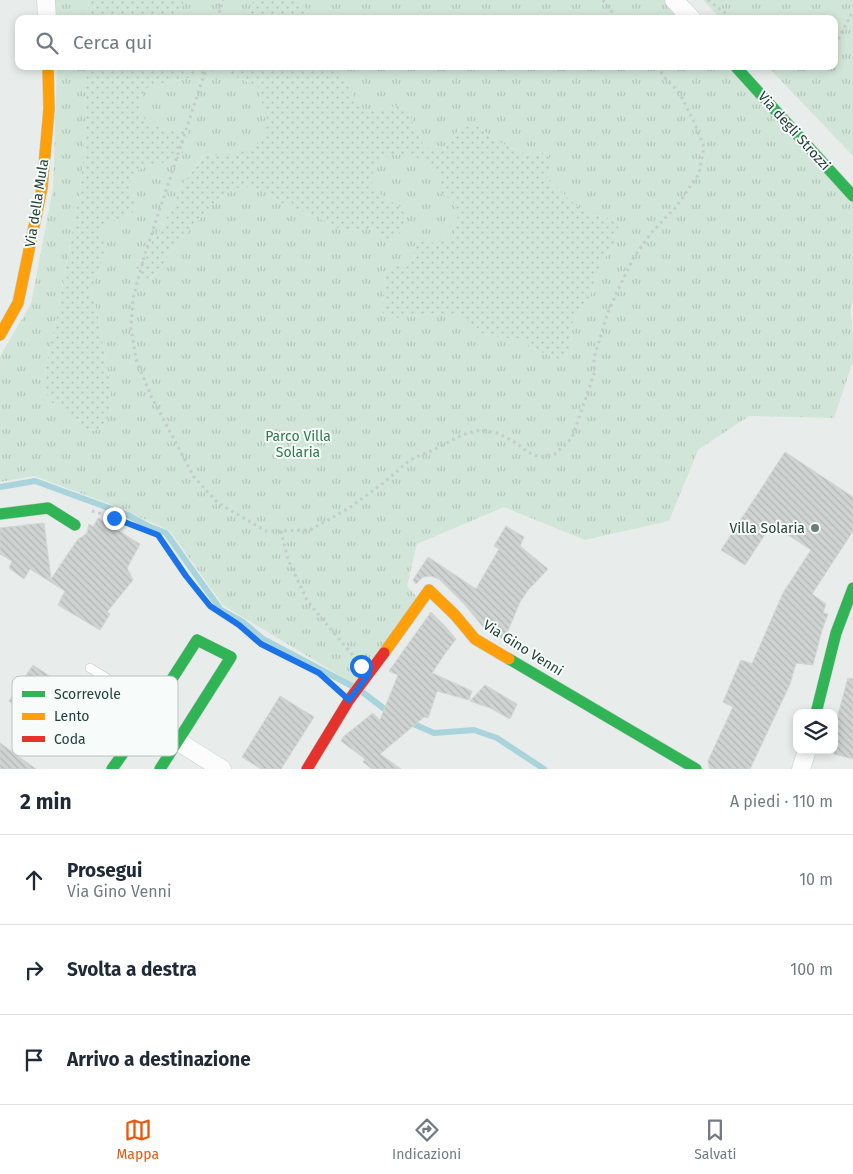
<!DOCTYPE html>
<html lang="it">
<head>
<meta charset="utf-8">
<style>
	:root { --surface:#fff; --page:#f6f6f7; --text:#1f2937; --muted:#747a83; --line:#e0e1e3; --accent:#ea580c }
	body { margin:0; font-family:"Fira Sans",sans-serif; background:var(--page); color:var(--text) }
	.controls { position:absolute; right:15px; bottom:15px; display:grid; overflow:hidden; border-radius:10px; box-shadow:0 2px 8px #0003 }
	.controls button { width:45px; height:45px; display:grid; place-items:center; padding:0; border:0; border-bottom:1px solid var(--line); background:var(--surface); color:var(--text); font:25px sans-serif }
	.stop { position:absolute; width:15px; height:15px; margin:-11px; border:4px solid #1a73e8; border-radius:50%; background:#fff }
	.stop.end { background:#1a73e8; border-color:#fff; box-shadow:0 1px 5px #0008 }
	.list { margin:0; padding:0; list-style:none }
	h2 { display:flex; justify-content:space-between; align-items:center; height:65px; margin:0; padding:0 20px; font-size:21px }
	h2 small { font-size:16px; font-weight:400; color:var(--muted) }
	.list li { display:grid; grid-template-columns:32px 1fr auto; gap:15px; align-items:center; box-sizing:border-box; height:90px; padding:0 20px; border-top:1px solid var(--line) }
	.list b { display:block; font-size:19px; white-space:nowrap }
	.list p { margin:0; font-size:16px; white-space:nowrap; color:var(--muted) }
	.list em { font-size:16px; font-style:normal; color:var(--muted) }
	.icon { flex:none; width:28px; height:28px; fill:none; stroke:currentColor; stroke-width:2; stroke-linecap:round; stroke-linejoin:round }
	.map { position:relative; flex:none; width:853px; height:769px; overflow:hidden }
	.search { position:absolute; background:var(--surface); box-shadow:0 2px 8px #0003; left:15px; right:15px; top:15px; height:55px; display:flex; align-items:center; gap:12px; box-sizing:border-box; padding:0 18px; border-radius:10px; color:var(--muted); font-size:19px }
	.sheet { height:335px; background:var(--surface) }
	nav { display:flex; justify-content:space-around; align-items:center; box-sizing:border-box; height:70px; border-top:1px solid var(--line); background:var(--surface); font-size:14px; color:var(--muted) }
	nav a { display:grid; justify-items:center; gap:2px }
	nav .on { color:var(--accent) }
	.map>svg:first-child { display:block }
	.grass { fill:url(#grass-dots) }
	.park { fill:url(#park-tufts) }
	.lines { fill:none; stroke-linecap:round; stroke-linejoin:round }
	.stream { stroke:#a9d4db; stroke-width:6 }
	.building { fill:url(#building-back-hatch); stroke:#d1d6d4 }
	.lane-casing { stroke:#c5cac8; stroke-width:10 }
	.street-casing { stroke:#c5cac8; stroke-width:19 }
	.fast-casing { stroke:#c3cbc8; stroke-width:12 }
	.slow-casing { stroke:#c3cbc8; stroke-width:12 }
	.jam-casing { stroke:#c3cbc8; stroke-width:12 }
	.path { stroke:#c3ccca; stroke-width:3; stroke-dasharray:2.5 4; stroke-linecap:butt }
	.lane { stroke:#fcfcfc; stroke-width:9 }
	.street { stroke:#fcfcfc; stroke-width:18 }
	.fast { stroke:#30b455; stroke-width:11 }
	.slow { stroke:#ff9f0a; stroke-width:11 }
	.jam { stroke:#e5322d; stroke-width:11 }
	.route { stroke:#1a73e8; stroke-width:6 }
	.poi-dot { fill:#697e78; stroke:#f7fbf9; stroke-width:2 }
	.labels { text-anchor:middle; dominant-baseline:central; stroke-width:4; stroke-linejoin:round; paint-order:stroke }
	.street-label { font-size:14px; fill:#24423a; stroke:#f7fbf9 }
	.park-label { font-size:14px; fill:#2d7a4b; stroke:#f7fbf9 }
	.poi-label { font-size:14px; fill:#24423a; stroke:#f7fbf9; text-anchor:end }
	.key { fill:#f7fbf9; stroke:#b8c4c0; stroke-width:1 }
	.key-label { font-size:14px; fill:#24423a }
</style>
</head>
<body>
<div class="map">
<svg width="853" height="769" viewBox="0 0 853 769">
	<defs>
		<pattern id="grass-dots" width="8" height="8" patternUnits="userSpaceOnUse" patternTransform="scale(1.25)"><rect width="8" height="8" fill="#d1e6d8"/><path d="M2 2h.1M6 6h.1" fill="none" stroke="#b3c6ba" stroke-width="1.8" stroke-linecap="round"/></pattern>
		<pattern id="park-tufts" width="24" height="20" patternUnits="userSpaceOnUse" patternTransform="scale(1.25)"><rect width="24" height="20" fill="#d1e6d8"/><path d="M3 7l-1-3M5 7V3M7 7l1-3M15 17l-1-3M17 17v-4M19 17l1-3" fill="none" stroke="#b3c6ba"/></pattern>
		<pattern id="building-back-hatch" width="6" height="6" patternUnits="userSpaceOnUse" patternTransform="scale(1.25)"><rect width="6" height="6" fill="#cfd4d2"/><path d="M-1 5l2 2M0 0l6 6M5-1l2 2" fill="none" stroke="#b2b7b5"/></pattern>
	</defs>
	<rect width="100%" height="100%" fill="#e8edeb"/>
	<g class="grass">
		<path d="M89 0H184L182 7 181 19H87Z"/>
		<path d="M253 0H300L310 19H249Z"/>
		<path d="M86 66H337L353 95 386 109 399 105 409 110 414 127 447 145 461 127H479L495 140 525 154 547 152 552 164 547 179 587 215 603 216 620 222 614 247 602 261 590 297 572 324 571 351 560 360 536 350 517 338H500L483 334 476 327 436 313 398 318 382 315 385 286 384 272 395 266 411 261 416 242 426 241 436 243 451 200 440 193 384 197 399 206 408 212 402 228 394 242 385 238 373 228 345 233 330 223 287 206 276 200 268 192 252 187 233 189 216 201 172 249 161 268 150 278H142L136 269 144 252 162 228 172 207 178 190 205 155 217 154 242 80 220 70 185 79 157 84 138 104 146 121 160 128 188 130 187 144 179 161C165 163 133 164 130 181 129 185 130 190 130 194L140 200 134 212 105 225 107 247 101 266 91 291 98 314 106 363 111 385V406L110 414 101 429 92 431 78 425 61 408 52 403 44 387 46 366 56 319 80 192 85 132Z"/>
	</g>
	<g class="park">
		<path d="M52 0H89L87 19H53Z"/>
		<path d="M184 0H253L249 19H181L182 7Z"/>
		<path d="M300 0H674L692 19H310Z"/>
		<path d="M703 0H853V156L767 66H834V19H721Z"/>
		<path d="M57 66H86L85 132 80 192 56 319 46 366 44 387 52 403 61 408 78 425 92 431 101 429 110 414 111 406V385L106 363 98 314 91 291 101 266 107 247 99 235 104 225 134 212 140 200 130 194C130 190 129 185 130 181 133 164 165 163 179 161L187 144 188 130 160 128 146 122 138 104 147 88 157 84 185 79 220 70 258 87 267 121 265 137 251 149 233 154 204 155 178 190 172 207 162 228 144 252 136 269 142 278H151L161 268 172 249 216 201 233 189 252 187 268 192 276 200 287 206 330 223 345 233 373 228 385 238 394 242 402 228 407 212 399 206 384 197 372 186 373 168C378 165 383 158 389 156 408 151 426 160 439 173L440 193 452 200 458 215 454 236 436 243 426 241 416 242 411 261 395 266 384 272 385 286 382 315 398 318 436 313 461 315 476 327 483 334 500 338H517L536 350 560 360 571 351 572 324 590 297 602 261 614 247 619 222 603 216 587 215 547 179 552 164 547 152 525 154 495 140 479 127H461C449 142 447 151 425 148L414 127 409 110 399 105 386 109 364 110 353 95 337 66H735L853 196V300L851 310 853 338V361L834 418 749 416 698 450 669 521 585 540 504 507 417 544 407 586 417 597 357 686 223 605 170 531 123 509 34 476 0 482V356L31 304 53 188Z"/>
	</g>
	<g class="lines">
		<g class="stream">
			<path d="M0 487 35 481 128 515 148 526 166 533 221 610 243 622 263 639 352 686"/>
			<path d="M361 691 391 714"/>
			<path d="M409 722 434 733 474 730 497 738 544 769"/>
		</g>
	</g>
	<g class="building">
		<path d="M785 452 853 497V531L812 594 826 604 823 613 828 614 822 630 813 665 796 663 790 684 750 769H710L708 761 733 707 723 702 741 660 752 664 783 593 811 550 772 524 745 565 721 550Z"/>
		<path d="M98 518 140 544 127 568 133 580 107 612 110 614 100 630 58 605 65 591 30 569 24 579 9 568 12 561 0 554V528L44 523 51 579 78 539 82 537 87 533 89 524 93 527Z"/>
		<path d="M506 526 524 537 520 546 548 569 528 590 520 602 504 640 484 628 465 605 439 579 431 576 423 577 416 584 413 580 428 557 476 589 499 549 494 546Z"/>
		<path d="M431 612 444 625 456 639 446 652 432 673 472 691 469 700 437 691 428 718 424 717 380 754 401 769H372L363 762 365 759 341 741 343 737 373 713 380 720 398 675 389 671Z"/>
		<path d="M33 665 87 701 75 720 60 711 49 728 9 701Z"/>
		<path d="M848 678 853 679V759L834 754V717L837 718Z"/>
		<path d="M485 685 517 704 510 719 490 708 470 701Z"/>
		<path d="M280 696 314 717 281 769H261L242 757Z"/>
		<path d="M0 743 36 769H0Z"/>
	</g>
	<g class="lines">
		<defs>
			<g id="lane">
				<path d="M90 668 113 682 96 710 134 733"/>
				<path d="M61 720C80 731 85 728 96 710"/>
			</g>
			<g id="street">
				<path d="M46 0 47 19"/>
				<path d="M674 0 692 19"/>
				<path d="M138 732 162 733 169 736 222 769"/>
				<path d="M801 769 807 750"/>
			</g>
			<g id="fast">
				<path d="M735 66 853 196"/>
				<path d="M0 514 48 508 75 525"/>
				<path d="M509 659 696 769"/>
				<path d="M816 713 836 633 853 588"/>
				<path d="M112 769 138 732 197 640 231 657 160 769"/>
			</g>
			<g id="slow">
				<path d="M0 335 18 303 42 188 49 109 48 66"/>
				<path d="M384 653 429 590 455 615 475 639 509 659"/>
			</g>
			<path id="jam" d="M307 769 349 700 384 653"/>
		</defs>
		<use href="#lane" class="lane-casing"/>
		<use href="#street" class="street-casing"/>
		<use href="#fast" class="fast-casing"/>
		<use href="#slow" class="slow-casing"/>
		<use href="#jam" class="jam-casing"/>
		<g class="path">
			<path d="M603 0 617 19"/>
			<path d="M708 0 733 19"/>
			<path d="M221 7 223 0"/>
			<path d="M218 19 220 10 218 0"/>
			<path d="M834 44 839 38 853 11"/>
			<path d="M207 66 145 254 133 298 131 328 136 359 151 396 194 477 218 503 266 531H281L310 530 349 508 382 484 410 460 435 449 462 435 480 430 497 433 513 441 528 452 539 457 555 454 572 438 594 374V358L608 312 619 288 634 257 652 232 676 207 699 174 704 147 694 122 679 92 664 77 658 66"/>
			<path d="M92 511 114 517 158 535 186 576 210 606 239 625 261 644 319 673 334 686"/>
			<path d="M281 531 288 560 308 602 355 658"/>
		</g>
		<use href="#lane" class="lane"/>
		<use href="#street" class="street"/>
		<use href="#fast" class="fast"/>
		<use href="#slow" class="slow"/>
		<use href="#jam" class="jam"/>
	</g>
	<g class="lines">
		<path class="route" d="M114 518 158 535 186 576 210 606 239 625 261 644 319 673 349 700 369 674 361 666"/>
	</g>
	<circle class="poi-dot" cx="815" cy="528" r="5"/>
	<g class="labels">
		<g class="street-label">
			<text transform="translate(794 131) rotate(48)">Via degli Strozzi</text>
			<text transform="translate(37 203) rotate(-81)">Via della Mula</text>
			<text transform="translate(523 648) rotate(32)">Via Gino Venni</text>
		</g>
		<g class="park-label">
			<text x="298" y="436">Parco Villa<tspan x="298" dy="16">Solaria</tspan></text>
		</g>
		<g class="poi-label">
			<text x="805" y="528">Villa Solaria</text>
		</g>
	</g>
	<rect x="12" y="676" width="166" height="80" rx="8" class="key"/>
	<rect x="22" y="691" width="23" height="6" fill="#30b455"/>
	<rect x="22" y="713" width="23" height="7" fill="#ff9f0a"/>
	<rect x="22" y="736" width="23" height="6" fill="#e5322d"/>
	<g class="key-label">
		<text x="54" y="699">Scorrevole</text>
		<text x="54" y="721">Lento</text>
		<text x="54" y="744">Coda</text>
	</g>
</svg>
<div class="controls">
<button><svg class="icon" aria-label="layers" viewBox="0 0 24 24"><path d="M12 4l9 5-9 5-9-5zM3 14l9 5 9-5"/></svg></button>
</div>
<div class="stop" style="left:361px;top:666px"></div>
<div class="stop end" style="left:114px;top:518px"></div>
<div class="search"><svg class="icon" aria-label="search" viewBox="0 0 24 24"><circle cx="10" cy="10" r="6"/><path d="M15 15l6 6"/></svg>Cerca qui</div>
</div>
<section class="sheet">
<h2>2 min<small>A piedi · 110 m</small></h2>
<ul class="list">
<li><svg class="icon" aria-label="ahead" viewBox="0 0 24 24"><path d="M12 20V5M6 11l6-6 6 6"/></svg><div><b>Prosegui</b><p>Via Gino Venni</p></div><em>10 m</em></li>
<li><svg class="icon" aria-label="right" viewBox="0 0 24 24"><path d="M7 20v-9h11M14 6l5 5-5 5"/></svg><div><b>Svolta a destra</b></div><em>100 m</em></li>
<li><svg class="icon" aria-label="arrive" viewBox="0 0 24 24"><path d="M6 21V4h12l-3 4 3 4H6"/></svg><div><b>Arrivo a destinazione</b></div></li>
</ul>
</section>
<nav>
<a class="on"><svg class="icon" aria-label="map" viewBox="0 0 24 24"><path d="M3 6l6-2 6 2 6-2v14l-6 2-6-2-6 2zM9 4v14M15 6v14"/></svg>Mappa</a>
<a><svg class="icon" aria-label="directions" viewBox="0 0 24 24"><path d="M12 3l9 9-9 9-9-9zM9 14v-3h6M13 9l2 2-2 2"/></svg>Indicazioni</a>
<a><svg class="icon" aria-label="saved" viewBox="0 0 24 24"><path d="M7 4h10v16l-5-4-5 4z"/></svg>Salvati</a>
</nav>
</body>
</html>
